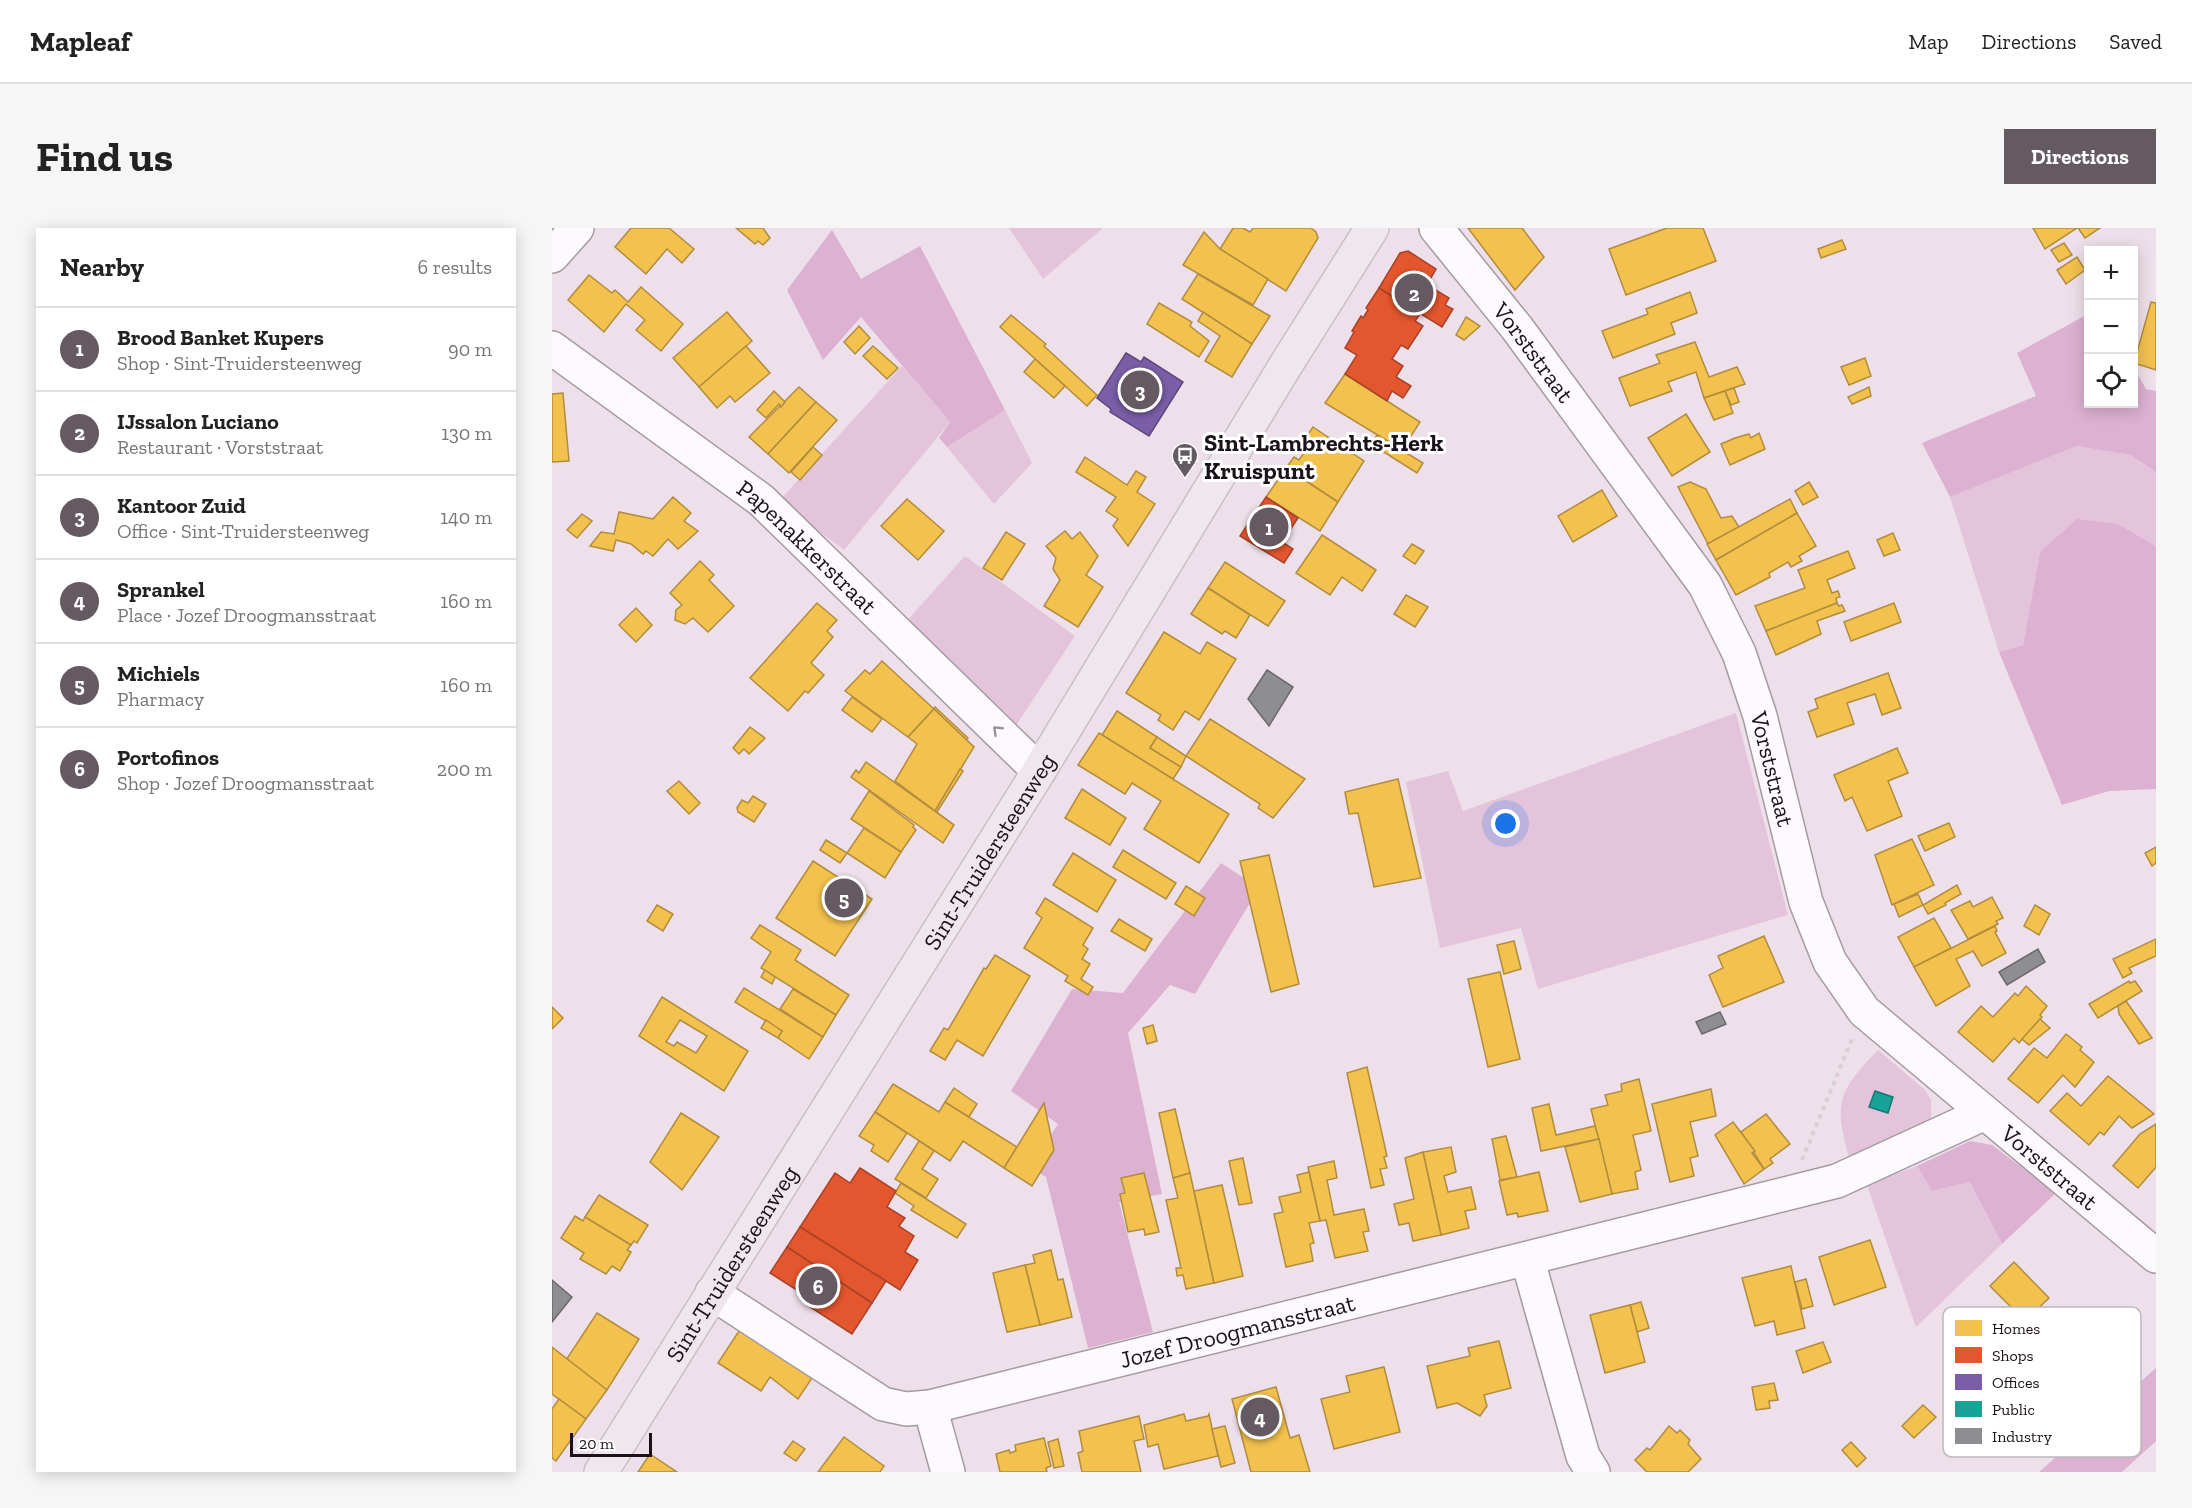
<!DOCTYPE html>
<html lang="en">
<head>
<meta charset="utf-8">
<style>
	:root { --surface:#fff; --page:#f6f6f6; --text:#222; --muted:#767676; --line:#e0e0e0; --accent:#655a62 }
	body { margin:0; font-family:"Zilla Slab",serif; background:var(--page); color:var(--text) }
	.controls { position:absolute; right:18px; top:18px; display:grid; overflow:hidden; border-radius:0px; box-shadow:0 3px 15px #0003 }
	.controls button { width:54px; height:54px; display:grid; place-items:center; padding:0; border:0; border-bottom:2px solid var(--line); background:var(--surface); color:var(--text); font:30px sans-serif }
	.scale { position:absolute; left:18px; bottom:15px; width:82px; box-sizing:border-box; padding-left:6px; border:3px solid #1b1219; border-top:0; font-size:16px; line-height:21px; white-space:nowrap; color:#1b1219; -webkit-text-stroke:4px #fff; paint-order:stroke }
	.you { position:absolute; left:954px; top:596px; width:21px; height:21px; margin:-15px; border:4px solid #fff; border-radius:50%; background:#1a73e8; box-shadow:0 0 0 9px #1a73e833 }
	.badge { display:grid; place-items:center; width:39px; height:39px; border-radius:50%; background:var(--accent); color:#fff; font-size:20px; font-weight:700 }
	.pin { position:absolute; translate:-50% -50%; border:3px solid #fff; box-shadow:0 2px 6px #0006 }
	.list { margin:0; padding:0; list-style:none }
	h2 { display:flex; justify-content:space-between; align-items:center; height:78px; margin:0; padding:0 24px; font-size:26px }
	h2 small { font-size:20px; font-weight:400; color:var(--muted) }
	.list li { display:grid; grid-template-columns:39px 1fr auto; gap:18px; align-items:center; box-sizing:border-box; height:84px; padding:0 24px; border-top:2px solid var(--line) }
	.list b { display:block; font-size:22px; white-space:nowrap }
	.list p { margin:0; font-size:20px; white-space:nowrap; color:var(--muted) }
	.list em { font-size:20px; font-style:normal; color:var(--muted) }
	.icon { flex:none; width:33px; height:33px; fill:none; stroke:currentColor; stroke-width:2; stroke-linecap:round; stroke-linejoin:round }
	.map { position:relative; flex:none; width:1604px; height:1244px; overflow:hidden; border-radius:0px }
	header { display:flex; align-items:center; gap:36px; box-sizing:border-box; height:84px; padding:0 30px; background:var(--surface); border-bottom:2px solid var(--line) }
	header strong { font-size:28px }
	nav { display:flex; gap:33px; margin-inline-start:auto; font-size:21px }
	.intro { display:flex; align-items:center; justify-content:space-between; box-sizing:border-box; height:144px; padding:0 36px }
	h1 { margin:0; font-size:42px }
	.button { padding:15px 27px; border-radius:0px; background:var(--accent); color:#fff; font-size:21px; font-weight:700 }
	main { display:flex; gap:36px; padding:0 36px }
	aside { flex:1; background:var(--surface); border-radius:0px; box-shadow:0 3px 15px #0003 }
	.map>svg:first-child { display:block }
	.green { fill:#e4c4db }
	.forest { fill:#dcb1d1 }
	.homes { fill:#f2c14e; stroke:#b28c3e; stroke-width:1.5; fill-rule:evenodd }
	.shops { fill:#e4572e; stroke:#a84228; stroke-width:1.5 }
	.offices { fill:#7b5ea7; stroke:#5e477c; stroke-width:1.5 }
	.public { fill:#17a398; stroke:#187872; stroke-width:1.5 }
	.industry { fill:#8d8d92; stroke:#6b686e; stroke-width:1.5 }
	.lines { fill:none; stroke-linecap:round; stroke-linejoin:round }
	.minor-casing { stroke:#a59aa2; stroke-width:36 }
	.major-casing { stroke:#c7c0c5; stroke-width:36 }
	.path { stroke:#d4d0d3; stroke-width:4; stroke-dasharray:4.5 4.5; stroke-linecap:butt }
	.minor { stroke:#fcfafc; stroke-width:33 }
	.major { stroke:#f0e6ed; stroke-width:33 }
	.oneway { stroke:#979296 }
	.labels { text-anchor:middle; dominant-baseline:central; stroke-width:6; stroke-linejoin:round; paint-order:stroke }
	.street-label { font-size:24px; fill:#1b1219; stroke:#fff }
	.poi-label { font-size:24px; font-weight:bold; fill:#1b1219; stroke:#fff; text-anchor:start }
	.key { fill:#fff; stroke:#bbb8ba; stroke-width:1.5 }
	.key-label { font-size:16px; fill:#1b1219 }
</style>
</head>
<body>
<header>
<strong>Mapleaf</strong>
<nav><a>Map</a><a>Directions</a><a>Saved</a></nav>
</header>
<div class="intro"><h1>Find us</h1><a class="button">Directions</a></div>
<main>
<aside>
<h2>Nearby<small>6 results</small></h2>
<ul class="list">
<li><span class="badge">1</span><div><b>Brood Banket Kupers</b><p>Shop · Sint-Truidersteenweg</p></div><em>90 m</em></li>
<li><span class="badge">2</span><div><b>IJssalon Luciano</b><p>Restaurant · Vorststraat</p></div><em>130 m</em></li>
<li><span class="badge">3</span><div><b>Kantoor Zuid</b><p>Office · Sint-Truidersteenweg</p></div><em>140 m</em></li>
<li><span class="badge">4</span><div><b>Sprankel</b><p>Place · Jozef Droogmansstraat</p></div><em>160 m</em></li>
<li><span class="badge">5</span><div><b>Michiels</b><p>Pharmacy</p></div><em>160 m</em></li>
<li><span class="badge">6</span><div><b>Portofinos</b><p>Shop · Jozef Droogmansstraat</p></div><em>200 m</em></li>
</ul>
</aside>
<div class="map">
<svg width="1604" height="1244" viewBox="0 0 1604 1244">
	<rect width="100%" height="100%" fill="#eee0ea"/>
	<g class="green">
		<path d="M457 0H551L491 51Z"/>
		<path d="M350 138 398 194 292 322 227 273Z"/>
		<path d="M453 182 480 235 442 276 395 219Z"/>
		<path d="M1525 218 1579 227 1604 244V318L1566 296 1488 324 1471 417 1447 424 1398 269Z"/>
		<path d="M413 328 523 408 463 499 351 397Z"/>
		<path d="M1184 485 1236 687 986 761 969 700 888 720 854 554 896 543 911 583Z"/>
		<path d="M1326 822 1373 862 1379 872V891L1370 899 1298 934C1282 876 1284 865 1326 822Z"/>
		<path d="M1365 938 1380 963 1418 954 1450 1016 1364 1099 1315 957Z"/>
	</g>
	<g class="forest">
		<path d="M280 2 309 51 368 18 453 182 395 219 387 210 398 194 309 89 271 132 235 62Z"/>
		<path d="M1536 86V176H1582V140L1594 161 1604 163V244L1579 227 1525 218 1398 269 1370 215 1484 168 1465 125Z"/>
		<path d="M1525 291 1566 296 1604 318V561L1557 563 1510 577 1447 424 1471 417 1488 324Z"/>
		<path d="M669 635 707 660 643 766 618 757 576 805 610 966 567 974 601 1104 536 1120 494 949 478 940 506 896 459 863 520 761 571 765Z"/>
		<path d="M1418 913 1440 917 1504 965 1450 1016 1418 954 1380 963 1365 938Z"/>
		<path d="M1604 1140V1213L1570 1244H1487Z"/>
	</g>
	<g class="homes">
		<path d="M79 0H117L142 21 130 35 115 21 94 46 63 19Z"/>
		<path d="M184 0H211L218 10 211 17 206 13 203 16Z"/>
		<path d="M681 0H691L698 4 701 0H759L764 4 766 10 734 63 668 21Z"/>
		<path d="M916 0H970L992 29 963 62Z"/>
		<path d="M1115 0H1151L1164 33 1074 67 1057 21Z"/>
		<path d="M1481 0H1525L1493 21Z"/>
		<path d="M1526 0H1548L1533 10Z"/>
		<path d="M652 4 668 21 716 51 701 77 631 37Z"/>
		<path d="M1290 12 1294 21 1269 30 1266 21Z"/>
		<path d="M1512 15 1520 27 1507 34 1499 22Z"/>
		<path d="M1525 29 1533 42 1514 56 1505 42Z"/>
		<path d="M646 46 718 88 700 116 630 71Z"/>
		<path d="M37 47 60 65 63 62 76 74 89 59 131 96 109 123 84 102 93 92 74 76 52 104 16 72Z"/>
		<path d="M1138 64 1145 85 1119 95 1123 106 1061 130 1050 103 1096 86 1094 81Z"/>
		<path d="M1599 74 1604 75V142L1582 135Z"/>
		<path d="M607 75 640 94 638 98 657 113 647 129 595 96Z"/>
		<path d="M175 84 200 113 147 159 121 130Z"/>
		<path d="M651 84 700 116 680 149 653 133 668 108 646 93Z"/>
		<path d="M459 87 494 116 492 118 545 167 535 178 448 99Z"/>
		<path d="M914 89 928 98 912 112 904 107Z"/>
		<path d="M307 98 318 110 303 126 292 114Z"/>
		<path d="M1143 114 1157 149 1185 139 1193 156 1152 170 1144 144 1116 154 1120 163 1078 178 1067 150 1108 135 1104 127Z"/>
		<path d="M194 118 218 145 183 174 178 168 165 180 147 159Z"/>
		<path d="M321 118 346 140 335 151 311 128Z"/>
		<path d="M1313 130 1319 148 1297 157 1289 139Z"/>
		<path d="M483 131 513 158 502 170 472 144Z"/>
		<path d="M793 146 868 194 850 222 773 175Z"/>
		<path d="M247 159 264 174 216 226 197 209Z"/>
		<path d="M1317 159 1319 168 1300 176 1296 169Z"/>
		<path d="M1182 160 1187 174 1179 177 1173 163Z"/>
		<path d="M222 163 233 174 229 179 227 176 214 190 205 182Z"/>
		<path d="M1173 163 1181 185 1162 192 1152 170Z"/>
		<path d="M11 165 17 233 0 234V166Z"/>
		<path d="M264 174 285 192 237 245 216 226Z"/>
		<path d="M1134 186 1158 224 1120 248 1096 210Z"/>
		<path d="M761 199 812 233 786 274 734 240 742 229 747 232 756 219 750 215Z"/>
		<path d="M1207 205 1213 221 1178 237 1169 216 1183 210 1197 206 1199 210Z"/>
		<path d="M825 207 871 235 865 245 819 216Z"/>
		<path d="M261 219 270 227 248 252 239 244Z"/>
		<path d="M533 229 575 257 584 243 594 249 585 264 603 276 576 318 561 298 566 291 554 283 564 269 524 244Z"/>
		<path d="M734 240 786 274 768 303 714 269Z"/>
		<path d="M1138 254 1154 261 1169 290 1180 288 1187 299 1156 316 1126 259Z"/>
		<path d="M1257 254 1266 269 1251 277 1243 263Z"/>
		<path d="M1050 262 1065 288 1021 314 1006 288Z"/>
		<path d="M121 269 139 285 132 293 146 303 126 321 116 311 101 328 94 323 91 326 79 316 64 312 61 323 38 318 49 304 62 306 67 284 101 291Z"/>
		<path d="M355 271 392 303 366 332 329 298Z"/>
		<path d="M1238 271 1245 285 1164 332 1155 316Z"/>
		<path d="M1245 285 1264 318 1247 328 1250 333 1239 339 1236 334 1217 345 1218 349 1184 367 1164 332Z"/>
		<path d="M30 286 40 293 25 310 15 302Z"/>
		<path d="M513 303 520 311 528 304 546 328 534 347 551 359 526 399 492 378 508 352 501 341 504 330 494 318Z"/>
		<path d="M454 304 473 316 450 352 431 340Z"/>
		<path d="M1341 305 1348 322 1332 328 1325 312Z"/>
		<path d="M770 307 824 342 810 363 790 349 778 367 744 345Z"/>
		<path d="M860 316 872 323 863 336 851 328Z"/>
		<path d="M1296 323 1303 340 1275 352 1280 365 1286 363 1288 369 1284 370 1285 375 1214 403 1203 378 1253 360 1246 342Z"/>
		<path d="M148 333 162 347 157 352 182 378 156 404 141 390 133 396 123 392 124 382 130 377 118 365Z"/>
		<path d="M673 334 733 373 716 398 656 360Z"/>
		<path d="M656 360 698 387 684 410 673 403 670 406 639 386Z"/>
		<path d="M854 367 876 379 863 399 842 386Z"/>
		<path d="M265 375 285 392 275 403 281 409 259 435 272 447 256 465 253 463 236 483 198 450Z"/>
		<path d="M1285 375 1287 378 1290 377 1293 383 1265 393 1269 406 1224 427 1214 403Z"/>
		<path d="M1342 375 1349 394 1299 413 1292 394Z"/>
		<path d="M84 380 100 397 84 414 67 397Z"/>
		<path d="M612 404 648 426 655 414 684 431 647 492 633 483 621 502 606 492 609 487 574 465Z"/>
		<path d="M330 433 382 481 356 509 293 463 313 442 318 446Z"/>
		<path d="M1336 445 1349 480 1330 487 1323 466 1295 475 1302 496 1265 509 1256 484 1266 480 1263 471Z"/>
		<path d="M300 469 330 491 320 504 290 482Z"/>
		<path d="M383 479 416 510 414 512 382 481Z"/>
		<path d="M382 481 422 519 383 583 402 597 343 553 365 516 356 509Z"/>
		<path d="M565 483 605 509 598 520 629 539 621 551 550 507Z"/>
		<path d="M658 491 753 551 721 590 706 580 708 576 634 528Z"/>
		<path d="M198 499 213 510 197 526 192 521 187 526 181 520Z"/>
		<path d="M547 505 677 586 647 635 592 601 609 573 580 555 573 566 526 537Z"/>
		<path d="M605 509 634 528 629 539 598 520Z"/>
		<path d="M1345 520 1356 545 1336 553 1350 588 1315 603 1300 569 1293 573 1282 547Z"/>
		<path d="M314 534 402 597 391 615 299 549 304 542 307 545Z"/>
		<path d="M408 541 411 543 385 584 383 583Z"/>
		<path d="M846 551 869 650 822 659 806 585 797 586 793 564Z"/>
		<path d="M127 553 148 575 137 586 115 563Z"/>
		<path d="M530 561 574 590 558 617 513 590Z"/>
		<path d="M317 563 362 597 361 599 364 602 349 624 299 591Z"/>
		<path d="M201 568 214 576 202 594 186 584 185 580 190 572 196 575Z"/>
		<path d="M1397 595 1403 609 1373 623 1366 608Z"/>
		<path d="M312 600 349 624 333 650 295 625Z"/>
		<path d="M1360 611 1382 657 1340 677 1323 627Z"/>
		<path d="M274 612 295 625 288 635 268 622Z"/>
		<path d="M1604 619V635L1600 638 1593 625Z"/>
		<path d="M571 622 624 655 614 671 561 639Z"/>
		<path d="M521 625 564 652 545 684 501 657Z"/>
		<path d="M717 627 747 756 719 764 688 633Z"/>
		<path d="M261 633 320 671 283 728 224 690Z"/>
		<path d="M1405 657 1409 666 1393 675 1394 677 1376 686 1371 677Z"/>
		<path d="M634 658 653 670 642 688 623 676Z"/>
		<path d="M1366 666 1371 677 1347 689 1342 676Z"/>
		<path d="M1440 669 1451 690 1444 693 1446 696 1416 711 1399 682 1418 673 1421 679Z"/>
		<path d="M493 670 541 700 531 717 536 721 530 731 538 736 529 751 541 759 536 767 513 753 516 748 472 720 490 690 484 685Z"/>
		<path d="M105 677 121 686 111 703 95 693Z"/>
		<path d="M1483 677 1498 686 1487 707 1472 698Z"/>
		<path d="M1382 690 1399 720 1362 739 1346 709Z"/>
		<path d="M567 691 600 711 593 723 559 703Z"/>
		<path d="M208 697 249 722 243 732 297 767 284 787 209 740 219 724 199 710Z"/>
		<path d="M1443 698 1445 703 1443 704 1454 725 1430 738 1421 723 1404 731 1418 758 1384 778 1362 739Z"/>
		<path d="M1212 708 1232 754 1171 779 1157 747 1171 740 1166 728Z"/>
		<path d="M1604 711V728L1577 740 1580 745 1571 750 1561 731Z"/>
		<path d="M962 713 969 741 952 746 945 717Z"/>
		<path d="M443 727 478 748 431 828 405 812 393 832 378 823 392 800 396 802 432 740 434 741Z"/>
		<path d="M213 742 223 749 220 756 209 749Z"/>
		<path d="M948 744 968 831 936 839 916 751Z"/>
		<path d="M1577 753 1578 755 1583 753 1590 763 1546 790 1537 776Z"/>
		<path d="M1474 758 1495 778 1488 787 1490 789 1467 815 1462 810 1441 834 1406 804 1429 778 1441 789 1463 765 1466 768Z"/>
		<path d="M192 760 271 809 257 831 226 810 230 803 183 774Z"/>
		<path d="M241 761 284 787 271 809 228 781Z"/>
		<path d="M110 769 196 823 172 863 87 808ZM128 792 155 808 144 825 125 814 122 818 114 814Z"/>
		<path d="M1574 773 1600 810 1587 816 1567 786 1566 778Z"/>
		<path d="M0 779 11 790 0 801Z"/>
		<path d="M1488 791 1498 800 1477 817 1470 811Z"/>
		<path d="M214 792 230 803 226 810 209 800Z"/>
		<path d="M601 797 605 813 595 816 591 800Z"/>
		<path d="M1514 806 1530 819 1528 822 1542 834 1523 859 1511 847 1486 875 1456 851 1482 820 1495 830Z"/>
		<path d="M815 839 835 928 832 929 835 940 828 941 832 957 819 960 795 845Z"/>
		<path d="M1556 848 1602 886 1580 900 1567 888 1552 907 1548 904 1537 917 1498 883 1515 865 1529 878Z"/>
		<path d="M1087 851 1099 903 1081 907 1089 942 1083 944 1086 961 1060 966 1039 881 1056 877 1053 867 1070 863 1069 856Z"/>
		<path d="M341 856 387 884 393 874 465 919 452 940 411 913 398 933 323 884Z"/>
		<path d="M402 860 425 876 417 889 393 874Z"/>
		<path d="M1159 861 1164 888 1138 894 1146 928 1138 930 1142 948 1118 954 1100 876Z"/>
		<path d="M492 875 502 922 480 958 452 940Z"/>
		<path d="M997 876 1004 907 1043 898 1047 911 989 923 980 880Z"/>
		<path d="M623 881 638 945 621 950 607 885Z"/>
		<path d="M323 884 355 905 336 934 319 923 322 917 307 908Z"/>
		<path d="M129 885 167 909 130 962 98 934Z"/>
		<path d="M1214 886 1238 916 1218 931 1221 935 1212 941 1189 904Z"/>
		<path d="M1181 894 1203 923 1200 925 1212 941 1192 956 1163 907Z"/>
		<path d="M1604 896V939L1586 960 1561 938 1588 906Z"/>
		<path d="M954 908 965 949 948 952 940 911Z"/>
		<path d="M1047 911 1060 966 1028 974 1013 919Z"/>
		<path d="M367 913 382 923 370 941 386 951 374 970 343 951Z"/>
		<path d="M899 919 904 944 892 948 896 964 919 959 924 981 913 983 917 1000 889 1007 871 924Z"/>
		<path d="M871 924 889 1007 861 1013 857 995 847 997 842 976 862 971 853 930Z"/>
		<path d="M691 930 700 975 687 977 677 933Z"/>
		<path d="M782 933 785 950 775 952 782 987 812 981 817 1003 811 1004 816 1023 783 1030 774 992 768 993 756 939Z"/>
		<path d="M757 944 768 993 757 995 762 1015 758 1016 761 1033 734 1039 722 986 731 984 727 969 749 964 745 947Z"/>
		<path d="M987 944 996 983 966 989 965 985 955 987 947 953Z"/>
		<path d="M592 945 607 1004 593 1007 592 1001 576 1004 568 966 573 965 569 950Z"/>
		<path d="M638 945 662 1055 634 1061 631 1047 625 1048 624 1040H629L614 972 626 970 621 950Z"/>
		<path d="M349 955 414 996 405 1010 359 982 362 978 343 965Z"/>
		<path d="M670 957 691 1048 662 1055 642 963Z"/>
		<path d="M47 967 96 997 85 1015 82 1013 79 1017 33 989Z"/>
		<path d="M23 988 31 993 33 989 79 1017 75 1022 79 1024 68 1043 60 1038 54 1046 28 1031 32 1025 9 1010Z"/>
		<path d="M1318 1012 1334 1059 1282 1077 1267 1029Z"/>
		<path d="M499 1022 506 1052 511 1051 520 1089 488 1097 473 1037 483 1035 481 1027Z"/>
		<path d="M1462 1034 1497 1070 1473 1093 1438 1058Z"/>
		<path d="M473 1037 488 1097 455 1104 441 1045Z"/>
		<path d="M1239 1038 1253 1100 1225 1107 1222 1093 1203 1098 1190 1050Z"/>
		<path d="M1254 1051 1261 1078 1250 1081 1243 1054Z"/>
		<path d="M1089 1074 1097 1100 1085 1104 1078 1077Z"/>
		<path d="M1078 1077 1093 1134 1053 1145 1038 1087Z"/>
		<path d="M45 1085 87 1111 55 1162 14 1132Z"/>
		<path d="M189 1100 260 1150 246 1171 218 1149 209 1163 166 1135Z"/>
		<path d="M947 1113 959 1160 932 1167 935 1178 928 1188 905 1175 885 1180 875 1138 918 1128 916 1120Z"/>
		<path d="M1271 1114 1279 1134 1251 1145 1244 1123Z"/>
		<path d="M0 1119 55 1162 34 1191 0 1166Z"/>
		<path d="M832 1139 848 1204 782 1221 769 1171 798 1164 794 1148Z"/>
		<path d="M1222 1155 1226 1172 1217 1173 1218 1180 1204 1182 1200 1159Z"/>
		<path d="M724 1159 738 1210 747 1207 758 1244H699L680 1171Z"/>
		<path d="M7 1171 34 1191 4 1233 0 1230V1181Z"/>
		<path d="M1371 1177 1384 1189 1362 1210 1350 1198Z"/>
		<path d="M632 1186 634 1193 656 1188 657 1186 666 1228 612 1241 606 1216 596 1219 592 1197Z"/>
		<path d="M587 1188 592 1211 582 1213 589 1244H530L526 1225 531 1223 527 1203Z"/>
		<path d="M673 1198 683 1235 669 1239 660 1201Z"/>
		<path d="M1117 1198 1125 1205 1128 1202 1138 1212 1136 1216 1149 1231 1136 1244H1095L1083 1232 1095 1220 1098 1222Z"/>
		<path d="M292 1209 332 1238 328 1244H266Z"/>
		<path d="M492 1210 499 1238 494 1240 495 1244H448L444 1226 457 1222 458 1225 464 1223 463 1217Z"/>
		<path d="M506 1211 512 1238 502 1240 496 1214Z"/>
		<path d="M241 1213 253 1221 244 1233 232 1225Z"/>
		<path d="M1299 1214 1314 1230 1305 1239 1290 1222Z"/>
		<path d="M98 1226 125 1244H86Z"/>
	</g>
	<g class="shops">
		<path d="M856 23 884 41 875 57 897 70 893 77 901 81 890 99 827 60 848 25Z"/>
		<path d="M827 60 868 86 863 93 871 98 856 121 849 117 840 131 851 138 844 149 859 158 851 170 840 163 835 173 793 146 805 127 793 120 802 104 800 103 809 88 811 90 816 82 814 80Z"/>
		<path d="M714 269 746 290 730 314 741 321 732 335 688 308Z"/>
		<path d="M308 940 344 963 335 979 353 990 347 998 362 1008 353 1024 366 1032 348 1062 248 999 283 945 298 955Z"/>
		<path d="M248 999 334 1053 320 1075 235 1019Z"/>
		<path d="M235 1019 320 1075 300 1106 255 1077 259 1071 218 1045Z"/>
	</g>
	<path class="offices" d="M574 125 589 134 592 129 631 154 597 208 558 184 559 181 545 170Z"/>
	<path class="public" d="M1323 863 1341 869 1336 885 1317 879Z"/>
	<g class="industry">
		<path d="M715 442 741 459 717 498 696 471Z"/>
		<path d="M1486 721 1493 734 1455 757 1447 744Z"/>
		<path d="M1168 784 1174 796 1150 806 1144 794Z"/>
		<path d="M0 1052 20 1069 0 1094Z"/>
	</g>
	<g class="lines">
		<defs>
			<g id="minor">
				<path id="s1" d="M884 0 965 100 1153 357 1187 425 1208 488 1254 674 1278 734 1312 783 1604 1028"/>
				<path d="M0 28 25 0"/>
				<path id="s2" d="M0 120 209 272 487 543"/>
				<path d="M976 1033 1031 1228 1041 1244"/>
				<path id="s3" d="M160 1065 331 1176 354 1181 378 1179 1285 953 1433 885"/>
				<path d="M378 1179 396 1244"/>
			</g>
			<g id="major">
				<path id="s4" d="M49 1244 487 543 732 140 820 0"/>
			</g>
		</defs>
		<use href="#minor" class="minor-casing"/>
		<use href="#major" class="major-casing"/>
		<path class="path" d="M1250 932 1300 811"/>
		<use href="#minor" class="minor"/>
		<use href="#major" class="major"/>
	</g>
	<defs><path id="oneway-chevron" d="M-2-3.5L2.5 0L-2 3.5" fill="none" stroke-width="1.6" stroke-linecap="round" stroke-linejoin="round" transform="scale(1.5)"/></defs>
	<use class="oneway" href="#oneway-chevron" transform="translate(445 502) rotate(-136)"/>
	<defs>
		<symbol id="bus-pin" viewBox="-11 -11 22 30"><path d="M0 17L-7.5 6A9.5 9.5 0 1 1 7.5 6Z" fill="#655a62" stroke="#fff"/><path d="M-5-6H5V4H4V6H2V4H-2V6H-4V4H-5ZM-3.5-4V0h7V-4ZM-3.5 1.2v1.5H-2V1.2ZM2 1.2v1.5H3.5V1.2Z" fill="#fff"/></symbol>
	</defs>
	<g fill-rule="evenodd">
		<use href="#bus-pin" x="618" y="213" width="30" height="40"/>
	</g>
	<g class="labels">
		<g class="street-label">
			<text stroke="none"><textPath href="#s1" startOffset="158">Vorststraat</textPath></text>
			<text stroke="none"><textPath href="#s2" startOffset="324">Papenakkerstraat</textPath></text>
			<text stroke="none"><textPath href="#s1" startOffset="644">Vorststraat</textPath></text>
			<text stroke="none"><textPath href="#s4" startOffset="732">Sint-Truidersteenweg</textPath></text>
			<text stroke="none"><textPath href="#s1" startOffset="1148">Vorststraat</textPath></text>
			<text stroke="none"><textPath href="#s4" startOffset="246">Sint-Truidersteenweg</textPath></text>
			<text stroke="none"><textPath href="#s3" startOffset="568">Jozef Droogmansstraat</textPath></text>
		</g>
		<g class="poi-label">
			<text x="652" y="214">Sint-Lambrechts-Herk<tspan x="652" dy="28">Kruispunt</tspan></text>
		</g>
	</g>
	<rect x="1391" y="1079" width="198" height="150" rx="9" class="key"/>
	<rect x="1403" y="1092" width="27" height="16" fill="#f2c14e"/>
	<rect x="1403" y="1119" width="27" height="16" fill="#e4572e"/>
	<rect x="1403" y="1146" width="27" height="16" fill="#7b5ea7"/>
	<rect x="1403" y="1173" width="27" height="16" fill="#17a398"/>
	<rect x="1403" y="1200" width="27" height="16" fill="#8d8d92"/>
	<g class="key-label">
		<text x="1440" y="1106">Homes</text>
		<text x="1440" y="1133">Shops</text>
		<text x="1440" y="1160">Offices</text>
		<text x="1440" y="1187">Public</text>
		<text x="1440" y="1214">Industry</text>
	</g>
</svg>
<div class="controls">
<button>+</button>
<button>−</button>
<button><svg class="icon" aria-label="locate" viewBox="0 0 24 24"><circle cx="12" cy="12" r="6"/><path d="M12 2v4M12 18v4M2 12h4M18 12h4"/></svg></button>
</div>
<div class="scale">20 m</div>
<div class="you"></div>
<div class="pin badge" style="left:717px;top:299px">1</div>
<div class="pin badge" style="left:862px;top:65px">2</div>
<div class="pin badge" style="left:588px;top:162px">3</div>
<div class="pin badge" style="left:708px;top:1189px">4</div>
<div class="pin badge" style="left:292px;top:670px">5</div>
<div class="pin badge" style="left:266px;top:1058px">6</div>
</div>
</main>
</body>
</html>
